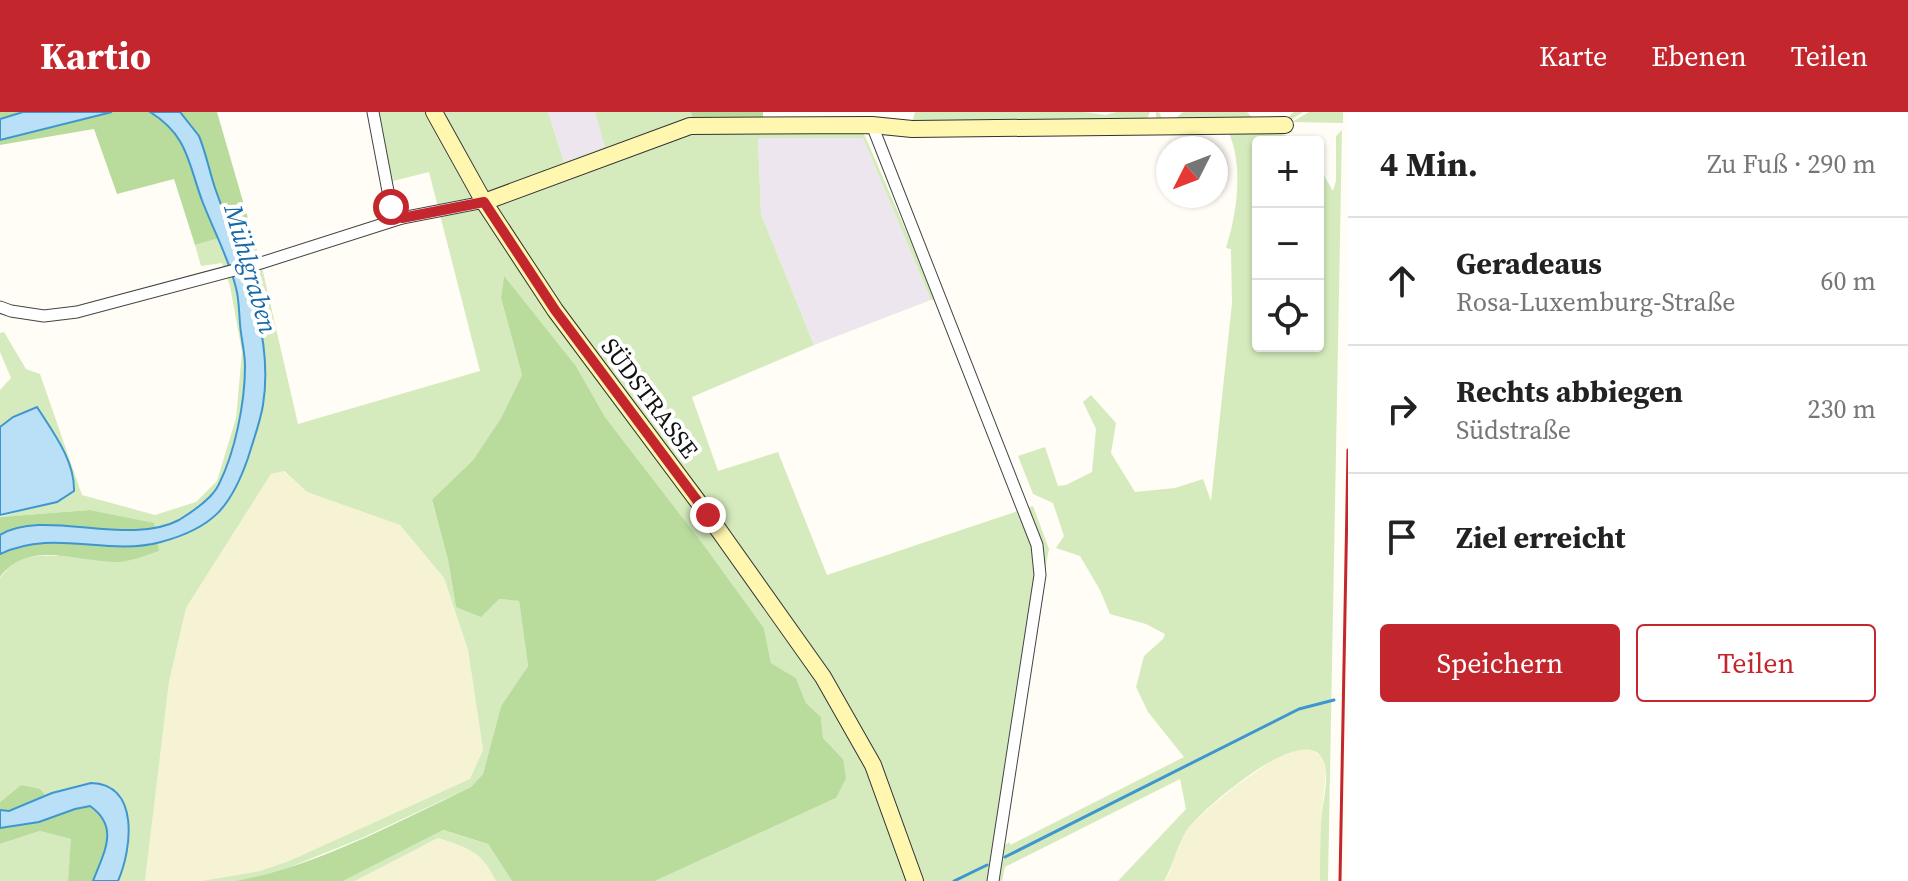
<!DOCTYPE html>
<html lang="de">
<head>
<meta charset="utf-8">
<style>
	:root { --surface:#fff; --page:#f2f2f2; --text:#222; --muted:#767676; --line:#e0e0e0; --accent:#c4262e }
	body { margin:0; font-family:"Source Serif 4",serif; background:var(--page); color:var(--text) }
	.controls { position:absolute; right:24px; top:24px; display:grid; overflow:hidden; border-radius:8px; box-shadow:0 2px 6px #0004 }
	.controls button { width:72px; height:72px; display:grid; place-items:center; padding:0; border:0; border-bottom:2px solid var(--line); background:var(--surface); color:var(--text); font:40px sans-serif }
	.compass { position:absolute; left:1156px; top:24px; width:72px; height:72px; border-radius:50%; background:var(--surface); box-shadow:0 2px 6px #0004; rotate:228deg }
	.stop { position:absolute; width:24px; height:24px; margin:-18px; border:6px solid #c4262e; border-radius:50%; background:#fff }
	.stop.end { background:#c4262e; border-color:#fff; box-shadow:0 2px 8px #0008 }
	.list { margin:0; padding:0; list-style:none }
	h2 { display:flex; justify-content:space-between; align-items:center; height:104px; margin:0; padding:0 32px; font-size:34px }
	h2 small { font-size:26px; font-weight:400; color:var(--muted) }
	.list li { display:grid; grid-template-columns:52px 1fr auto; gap:24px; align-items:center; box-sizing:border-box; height:128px; padding:0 32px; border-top:2px solid var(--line) }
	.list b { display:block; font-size:30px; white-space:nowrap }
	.list p { margin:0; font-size:26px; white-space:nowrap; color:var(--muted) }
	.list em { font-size:26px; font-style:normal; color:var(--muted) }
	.actions { display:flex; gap:16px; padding:24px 32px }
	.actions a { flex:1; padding:18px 0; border:2px solid var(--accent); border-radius:8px; text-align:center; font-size:28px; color:var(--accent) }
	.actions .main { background:var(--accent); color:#fff }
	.icon { flex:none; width:44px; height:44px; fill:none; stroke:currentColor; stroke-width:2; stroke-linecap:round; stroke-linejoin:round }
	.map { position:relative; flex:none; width:1348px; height:769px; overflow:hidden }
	header { display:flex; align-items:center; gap:48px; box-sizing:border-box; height:112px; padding:0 40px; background:var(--accent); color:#fff }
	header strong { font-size:38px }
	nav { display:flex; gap:44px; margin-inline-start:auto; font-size:28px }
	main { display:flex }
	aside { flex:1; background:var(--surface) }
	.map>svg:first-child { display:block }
	.industrial { fill:#eee6ef }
	.farmland { fill:#f6f3d4 }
	.green { fill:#d5ebbd }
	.forest { fill:#b9dc9c }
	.water { fill:#b9e0f7; stroke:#3f96cf; stroke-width:2 }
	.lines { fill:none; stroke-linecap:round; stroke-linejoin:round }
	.stream { stroke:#3f96cf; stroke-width:3 }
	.street-casing { stroke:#444; stroke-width:13 }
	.secondary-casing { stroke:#333; stroke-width:18 }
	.street { stroke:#fff; stroke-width:11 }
	.secondary { stroke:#fff6b0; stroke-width:16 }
	.rail { stroke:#c4262e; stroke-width:3 }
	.route { stroke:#c4262e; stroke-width:10 }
	.labels { text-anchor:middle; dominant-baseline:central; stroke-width:8; stroke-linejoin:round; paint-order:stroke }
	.street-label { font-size:24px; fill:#111; stroke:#fff }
	.water-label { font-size:26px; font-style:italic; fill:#1768a6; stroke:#fff }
</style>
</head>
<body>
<header>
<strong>Kartio</strong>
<nav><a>Karte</a><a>Ebenen</a><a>Teilen</a></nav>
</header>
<main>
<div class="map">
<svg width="1348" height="769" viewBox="0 0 1348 769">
	<rect width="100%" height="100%" fill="#fffdf5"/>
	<g class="industrial">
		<path d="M548 0H595L606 36 564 50Z"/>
		<path d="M800 24 863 26 931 188 814 233 761 102 758 25Z"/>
	</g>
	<g class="farmland">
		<path d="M283 359 307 380 400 413 444 466 468 538 483 638 471 667 289 749 260 759 201 769H145L169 570 186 496 271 362Z"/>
		<path d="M1304 635 1311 637 1323 646 1326 660 1321 710 1320 769H1164L1170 760 1177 735 1187 718 1200 704 1234 675 1273 648Z"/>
		<path d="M438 726 470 736 488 751 496 769H355Z"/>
	</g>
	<g class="green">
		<path d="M376 0H548L564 50 605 35 595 0H691L692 5 679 24 702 19H861L865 24 936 188H931L863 26H758L761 102 814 233 692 285 718 359 778 340 827 463 1033 394 1049 437 987 769H655L836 686 843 647 823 626 821 605 806 591 796 566 771 551 764 516 706 436 605 305 576 254 504 165 501 186 522 263 501 306 473 348 432 389 448 448 456 495 499 487 519 489 528 554 501 594 483 662 471 675 362 726 268 764 235 769H201L260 759 289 749 470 667 483 638 468 538 444 466 400 413 307 380 284 359 271 362 186 496 169 570 145 769H120L58 699 21 673 0 690V466C17 443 31 443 57 444L89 398 0 405 57 389 74 379V366L59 329 13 305 0 315V278L11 266 0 240V221L4 220 26 257 40 262 82 383 155 403 196 390 217 369 236 306 242 240 230 174 222 151 201 154 195 133 251 117 261 151 298 312 480 259 429 60 389 70Z"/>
		<path d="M915 0H1084L1106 3 1116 0H1150L1146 10H912Z"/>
		<path d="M1156 0H1159L1163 9H1173L1183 0H1247L1253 6 1286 7 1294 0H1303L1289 9 1156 10Z"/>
		<path d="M1309 0H1343V11L1292 10Z"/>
		<path d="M1342 18 1328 769H1320C1320 750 1320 732 1321 713 1321 694 1332 663 1322 646 1302 610 1201 698 1187 718 1176 734 1174 753 1164 769H1118L1186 697 1180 667 1005 755 1002 769H998L1003 734 1010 730V733L1184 645 1148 600 1136 575 1144 544 1163 527 1165 522 1146 512 1110 502 1100 478 1080 444 1056 436 1064 424 1053 391 1033 382 1018 344 1045 335 1058 374 1066 373 1092 360 1096 317 1083 290 1091 283 1116 311 1111 341 1135 380 1175 376 1203 367 1211 389 1232 191 1231 137 1226 136C1237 101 1244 53 1228 19H1275L1301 30H1258V234H1318V53L1333 79 1336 69V24Z"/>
		<path d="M442 718 488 732 512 769H496C482 739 468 736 438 726L355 769H343Z"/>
		<path d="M40 719 72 727 68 769H0V732Z"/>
	</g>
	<g class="forest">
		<path d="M0 0H217L251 117 195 133 174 67 117 82 94 17 0 33Z"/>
		<path d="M691 0H763V5H692Z"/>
		<path d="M504 164 576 254 605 305 706 436 764 516 771 551 796 566 806 591 821 605 823 626 843 647 846 666 836 686 655 769H512L488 732 443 718 343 769H235C311 757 402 708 471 675L483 662 501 594 528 554 519 489 499 487 481 505 456 495 448 448 432 388 473 348 501 306 522 263 501 186Z"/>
		<path d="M89 398 154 411 159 439C146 443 130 450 117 450 76 450 29 427 0 465V405Z"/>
		<path d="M21 673 40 677 58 699 84 691 101 695 110 718 103 752 120 769H68L71 727 40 719 0 732V690Z"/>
	</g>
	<g class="water">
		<path d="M23 0H112L0 28V7Z"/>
		<path d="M150 0H180L199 24C206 41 209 58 215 76 239 144 275 219 263 293 260 311 253 329 248 346 231 395 213 416 161 430 105 445 55 416 0 442V423C43 396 128 435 179 408 192 400 213 386 219 372 235 340 245 291 245 254 245 240 241 226 240 212 239 200 239 187 236 176 229 147 214 119 203 91 188 52 189 24 150 0Z"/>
		<path d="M37 295C53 320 75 349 74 379L57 390 0 403V315L13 305Z"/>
		<path d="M91 671C140 672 132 737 118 769H93C104 740 120 715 90 694L75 697 39 710 0 716V698L9 699 52 681Z"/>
	</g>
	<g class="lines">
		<g class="stream">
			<path d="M1005 745 1299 597 1334 588"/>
			<path d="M954 769 987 753"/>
		</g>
		<defs>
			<g id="street">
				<path d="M373 0 391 95 402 106"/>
				<path d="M872 13 1037 433 1040 463 993 769"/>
				<path d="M0 195 11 199 44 204 77 200 261 151 402 106 484 90"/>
			</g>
			<g id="secondary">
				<path d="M434 0 484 90 555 198 708 403 823 565 873 653 915 769"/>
				<path d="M484 90 690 14 872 13 912 17 1285 13"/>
			</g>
		</defs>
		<use href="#street" class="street-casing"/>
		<use href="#secondary" class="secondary-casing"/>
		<use href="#street" class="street"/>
		<use href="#secondary" class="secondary"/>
		<path class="rail" d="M1340 769 1348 338"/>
	</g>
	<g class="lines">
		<path class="route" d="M391 95 402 106 484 90 555 198 708 403"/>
	</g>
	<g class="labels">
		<g class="street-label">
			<text transform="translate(650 286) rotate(53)">SÜDSTRASSE</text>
		</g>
		<g class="water-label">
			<text transform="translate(251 157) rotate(74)">Mühlgraben</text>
		</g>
	</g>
</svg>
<div class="controls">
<button>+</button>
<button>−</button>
<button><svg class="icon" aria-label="locate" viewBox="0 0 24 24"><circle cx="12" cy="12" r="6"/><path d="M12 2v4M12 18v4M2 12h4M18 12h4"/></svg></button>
</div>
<svg class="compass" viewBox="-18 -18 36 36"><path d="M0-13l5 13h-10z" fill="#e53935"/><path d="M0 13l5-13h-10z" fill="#767676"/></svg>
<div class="stop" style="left:391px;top:95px"></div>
<div class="stop end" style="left:708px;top:403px"></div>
</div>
<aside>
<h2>4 Min.<small>Zu Fuß · 290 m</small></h2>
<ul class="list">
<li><svg class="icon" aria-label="ahead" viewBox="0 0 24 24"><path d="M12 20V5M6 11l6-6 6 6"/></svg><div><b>Geradeaus</b><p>Rosa-Luxemburg-Straße</p></div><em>60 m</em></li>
<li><svg class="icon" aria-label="right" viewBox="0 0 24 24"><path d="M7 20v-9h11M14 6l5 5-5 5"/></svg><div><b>Rechts abbiegen</b><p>Südstraße</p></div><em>230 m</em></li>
<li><svg class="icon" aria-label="arrive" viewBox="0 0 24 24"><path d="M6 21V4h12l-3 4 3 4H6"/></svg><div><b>Ziel erreicht</b></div></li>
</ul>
<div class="actions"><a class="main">Speichern</a><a>Teilen</a></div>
</aside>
</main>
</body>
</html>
